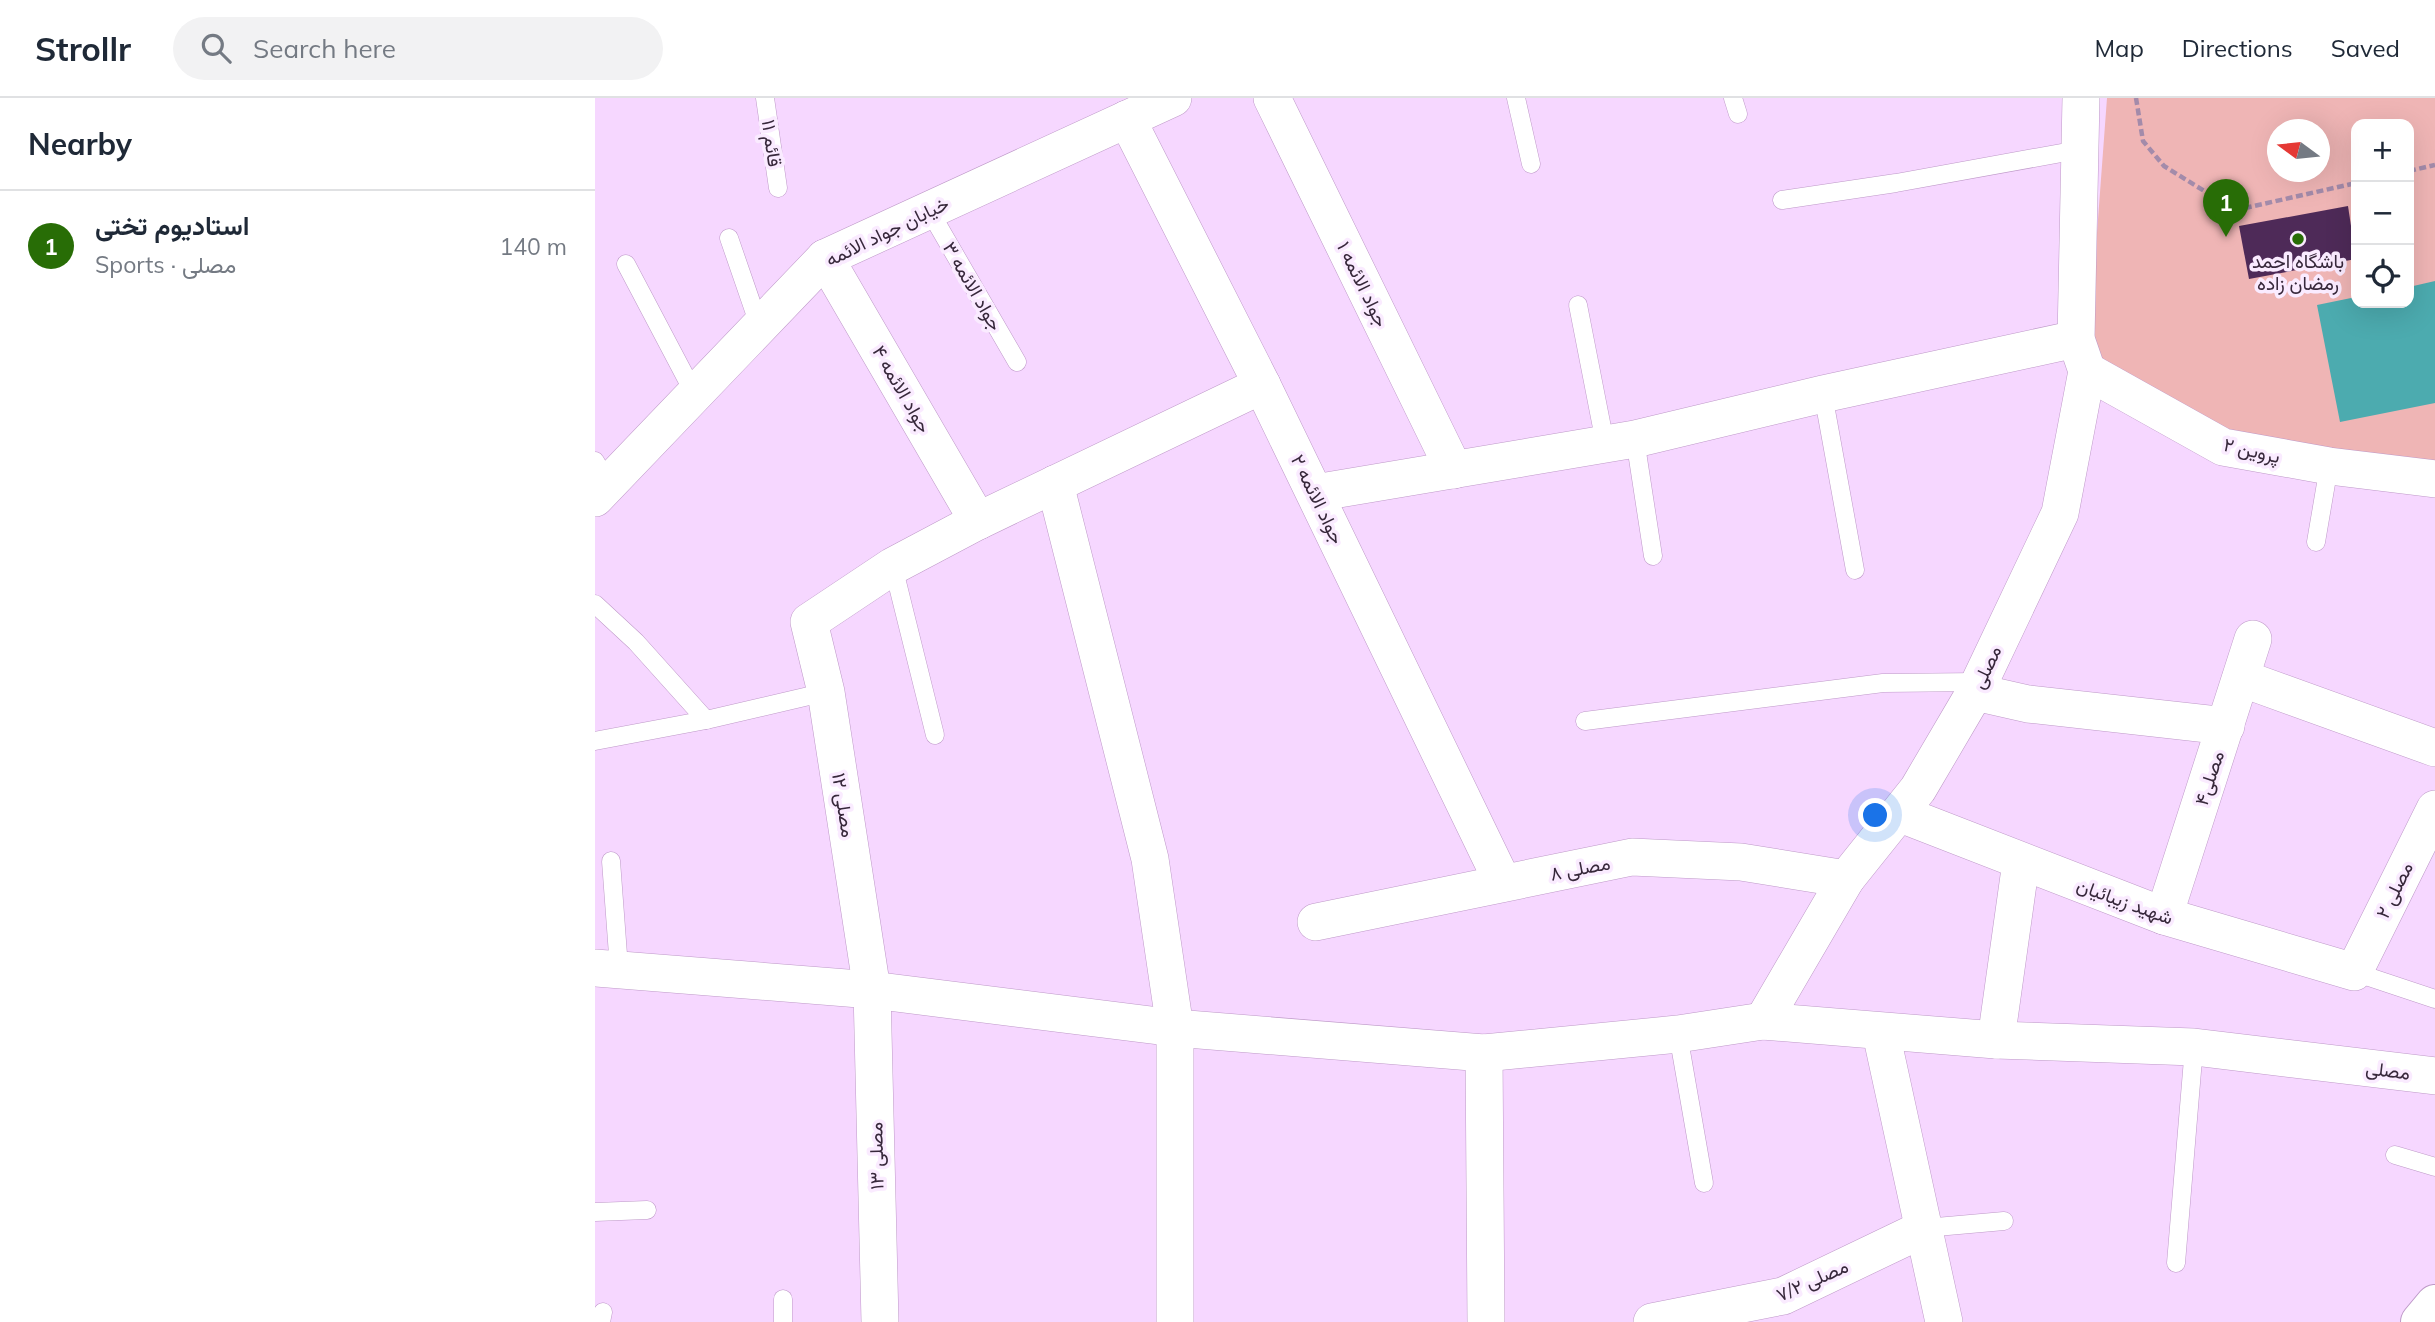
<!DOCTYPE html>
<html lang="en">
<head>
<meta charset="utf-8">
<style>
	:root { --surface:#fff; --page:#f2f2f3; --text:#1f2937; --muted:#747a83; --line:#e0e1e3; --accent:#286d06 }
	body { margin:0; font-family:Mulish,Vazirmatn,sans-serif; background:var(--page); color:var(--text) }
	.controls { position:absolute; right:21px; top:21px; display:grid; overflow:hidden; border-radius:14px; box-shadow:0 7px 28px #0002 }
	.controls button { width:63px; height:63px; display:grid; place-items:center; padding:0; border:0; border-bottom:2px solid var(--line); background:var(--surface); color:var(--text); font:35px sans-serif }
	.compass { position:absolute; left:1672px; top:21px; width:63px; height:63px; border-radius:50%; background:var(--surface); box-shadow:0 7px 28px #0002; rotate:285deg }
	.you { position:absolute; left:1281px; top:718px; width:24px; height:24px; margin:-18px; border:5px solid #fff; border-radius:50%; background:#1a73e8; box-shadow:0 0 0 10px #1a73e833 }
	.badge { display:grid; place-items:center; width:46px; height:46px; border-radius:50%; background:var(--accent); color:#fff; font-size:23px; font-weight:700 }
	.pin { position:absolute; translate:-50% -58px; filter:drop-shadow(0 2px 4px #0008) }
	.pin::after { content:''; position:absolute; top:37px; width:24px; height:21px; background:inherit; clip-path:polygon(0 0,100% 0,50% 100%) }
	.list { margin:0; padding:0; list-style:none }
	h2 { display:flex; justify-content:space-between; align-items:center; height:91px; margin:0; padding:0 28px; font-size:30px }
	h2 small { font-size:23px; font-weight:400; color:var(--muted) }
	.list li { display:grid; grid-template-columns:46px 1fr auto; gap:21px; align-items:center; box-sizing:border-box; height:112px; padding:0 28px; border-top:2px solid var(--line) }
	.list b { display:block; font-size:26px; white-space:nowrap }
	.list p { margin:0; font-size:23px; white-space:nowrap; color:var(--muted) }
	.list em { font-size:23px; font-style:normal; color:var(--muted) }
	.icon { flex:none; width:38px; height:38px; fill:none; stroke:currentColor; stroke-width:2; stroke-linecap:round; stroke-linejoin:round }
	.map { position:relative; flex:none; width:1840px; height:1224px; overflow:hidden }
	header { display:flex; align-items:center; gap:42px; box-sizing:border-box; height:98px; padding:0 35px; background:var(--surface); border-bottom:2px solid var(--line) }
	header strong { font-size:33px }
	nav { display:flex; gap:38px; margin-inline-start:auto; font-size:24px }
	.search { width:490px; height:63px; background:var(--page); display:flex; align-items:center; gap:18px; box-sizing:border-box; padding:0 24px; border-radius:38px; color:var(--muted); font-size:26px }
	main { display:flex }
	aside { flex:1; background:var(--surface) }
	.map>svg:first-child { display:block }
	.green { fill:#efb5b5; fill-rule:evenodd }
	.water { fill:#4cabaf }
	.building { fill:#4e2a58 }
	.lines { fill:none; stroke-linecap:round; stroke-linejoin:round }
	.lane-casing { stroke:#be99c8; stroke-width:19 }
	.street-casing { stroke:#be99c8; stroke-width:38 }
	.secondary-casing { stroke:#be99c8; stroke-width:40 }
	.path { stroke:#a38baa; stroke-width:4.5; stroke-dasharray:7 3.5; stroke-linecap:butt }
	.lane { stroke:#fff; stroke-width:18 }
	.street { stroke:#fff; stroke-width:37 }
	.secondary { stroke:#fff; stroke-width:38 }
	.poi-dot { fill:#286d06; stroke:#faebff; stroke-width:2.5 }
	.labels { text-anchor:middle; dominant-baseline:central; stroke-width:7; stroke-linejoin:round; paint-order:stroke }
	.street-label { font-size:19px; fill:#37283b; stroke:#faebff }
	.poi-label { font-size:19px; fill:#37283b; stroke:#faebff }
</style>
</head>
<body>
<header>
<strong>Strollr</strong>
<div class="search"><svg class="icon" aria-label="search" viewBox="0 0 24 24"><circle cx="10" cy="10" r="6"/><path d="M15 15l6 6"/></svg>Search here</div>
<nav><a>Map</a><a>Directions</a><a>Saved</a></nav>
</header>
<main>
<aside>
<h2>Nearby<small></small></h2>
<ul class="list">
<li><span class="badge">1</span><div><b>استادیوم تختی</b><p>Sports · مصلی</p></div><em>140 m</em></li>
</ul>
</aside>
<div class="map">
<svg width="1840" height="1224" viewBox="0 0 1840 1224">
	<rect width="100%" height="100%" fill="#f6d7ff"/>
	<path class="green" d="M1512 0H1840V375L1648 348 1492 270ZM1761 26H1814V205H1761ZM1682 32H1724V74H1682Z"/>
	<path class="water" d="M1840 183V305L1745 324 1722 207 1761 199V205H1814V189Z"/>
	<path class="building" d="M1753 108 1761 161 1654 181 1644 128Z"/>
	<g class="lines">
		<defs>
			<g id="lane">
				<path d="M170 0 183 90"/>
				<path d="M921 0 936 66"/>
				<path d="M1138 0 1143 16"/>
				<path d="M1187 102 1301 85 1483 52"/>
				<path d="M334 112 422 264"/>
				<path d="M134 140 164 227"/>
				<path d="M31 166 99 295"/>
				<path d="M983 207 1010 345"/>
				<path d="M1228 296 1260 472"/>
				<path d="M1040 341 1058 458"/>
				<path d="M0 363 13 385"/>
				<path d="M1721 444 1734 368"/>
				<path d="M298 468 340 637"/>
				<path d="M0 506 41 544 111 622"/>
				<path d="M990 623 1288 585 1384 584"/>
				<path d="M0 643 111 622 231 594"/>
				<path d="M16 763 24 870"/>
				<path d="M1759 874 1840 901"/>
				<path d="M1083 936 1109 1085"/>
				<path d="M1800 1057 1840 1069"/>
				<path d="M0 1114 52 1112"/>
				<path d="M1330 1130 1409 1123"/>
				<path d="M1581 1165 1599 949"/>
				<path d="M188 1201V1224"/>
				<path d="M6 1224 8 1214"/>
			</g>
			<g id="street">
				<path d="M677 0 859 372"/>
				<path d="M532 21 667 287 908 785"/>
				<path d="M230 160 383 423"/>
				<path d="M1492 273 1628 349 1734 368 1840 381"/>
				<path d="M460 386 555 761 580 930V1224"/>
				<path d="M720 395 1040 341 1228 296 1481 241"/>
				<path d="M0 400 230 160 578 0"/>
				<path d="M1646 580 1840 650"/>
				<path d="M1380 594 1433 606 1631 628"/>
				<path d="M1306 716 1569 818 1759 874 1840 711"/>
				<path d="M1569 818 1658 541"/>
				<path d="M721 824 1037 759 1146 764 1251 781"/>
				<path d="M0 870 277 892 580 930 889 955 1083 936 1168 923 1401 942 1599 949 1840 978"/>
				<path d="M1168 923 1251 781 1323 691 1380 594 1465 415 1492 273 1481 241 1486 0"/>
				<path d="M1286 935 1349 1224"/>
				<path d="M1401 942 1426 764"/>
				<path d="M889 955 891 1224"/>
				<path d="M285 1224 277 892 231 594 214 524 298 468 383 423 667 287"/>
				<path d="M1057 1224 1188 1198 1330 1130"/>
			</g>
			<path id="secondary" d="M1825 1224 1840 1206"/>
		</defs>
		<use href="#lane" class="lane-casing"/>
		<use href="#street" class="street-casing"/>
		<use href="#secondary" class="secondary-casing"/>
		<g class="path">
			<path d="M1541 0 1548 43 1569 68 1627 104 1650 110 1761 85"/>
			<path d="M1814 73 1840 67"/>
		</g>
		<use href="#lane" class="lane"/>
		<use href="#street" class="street"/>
		<use href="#secondary" class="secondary"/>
	</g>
	<circle class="poi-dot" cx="1703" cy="141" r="7"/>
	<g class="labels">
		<g class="street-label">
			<text transform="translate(177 45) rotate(82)">قائم ۱۱</text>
			<text transform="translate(292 133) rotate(-26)">خیابان جواد الائمه</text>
			<text transform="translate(768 186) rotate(64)">جواد الائمه ۱</text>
			<text transform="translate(378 188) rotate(60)">جواد الائمه ۳</text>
			<text transform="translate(307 291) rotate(60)">جواد الائمه ۴</text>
			<text transform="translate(1657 352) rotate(13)">پروین ۲</text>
			<text transform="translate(723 401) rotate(64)">جواد الائمه ۲</text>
			<text transform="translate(1391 569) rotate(-65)">مصلی</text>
			<text transform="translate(1614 680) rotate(-72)">مصلی۴</text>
			<text transform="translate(249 707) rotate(81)">مصلی ۱۲</text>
			<text transform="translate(985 770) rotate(-11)">مصلی ۸</text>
			<text transform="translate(1799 792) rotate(-64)">مصلی ۲</text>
			<text transform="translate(1530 803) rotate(20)">شهید زیبائیان</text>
			<text transform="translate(1793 972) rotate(7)">مصلی</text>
			<text transform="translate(281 1058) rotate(-91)">مصلی ۱۳</text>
			<text transform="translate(1217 1182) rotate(-24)">مصلی ۷/۲</text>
		</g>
		<g class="poi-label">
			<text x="1703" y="163">باشگاه احمد<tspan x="1703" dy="22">رمضان زاده</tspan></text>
		</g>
	</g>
</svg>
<div class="controls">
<button>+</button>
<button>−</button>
<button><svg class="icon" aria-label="locate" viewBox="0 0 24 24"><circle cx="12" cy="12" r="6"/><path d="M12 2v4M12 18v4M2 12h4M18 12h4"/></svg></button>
</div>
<svg class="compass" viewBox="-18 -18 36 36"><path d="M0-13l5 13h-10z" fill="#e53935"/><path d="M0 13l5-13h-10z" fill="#747a83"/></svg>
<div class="you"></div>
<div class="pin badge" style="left:1631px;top:139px">1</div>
</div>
</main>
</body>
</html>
